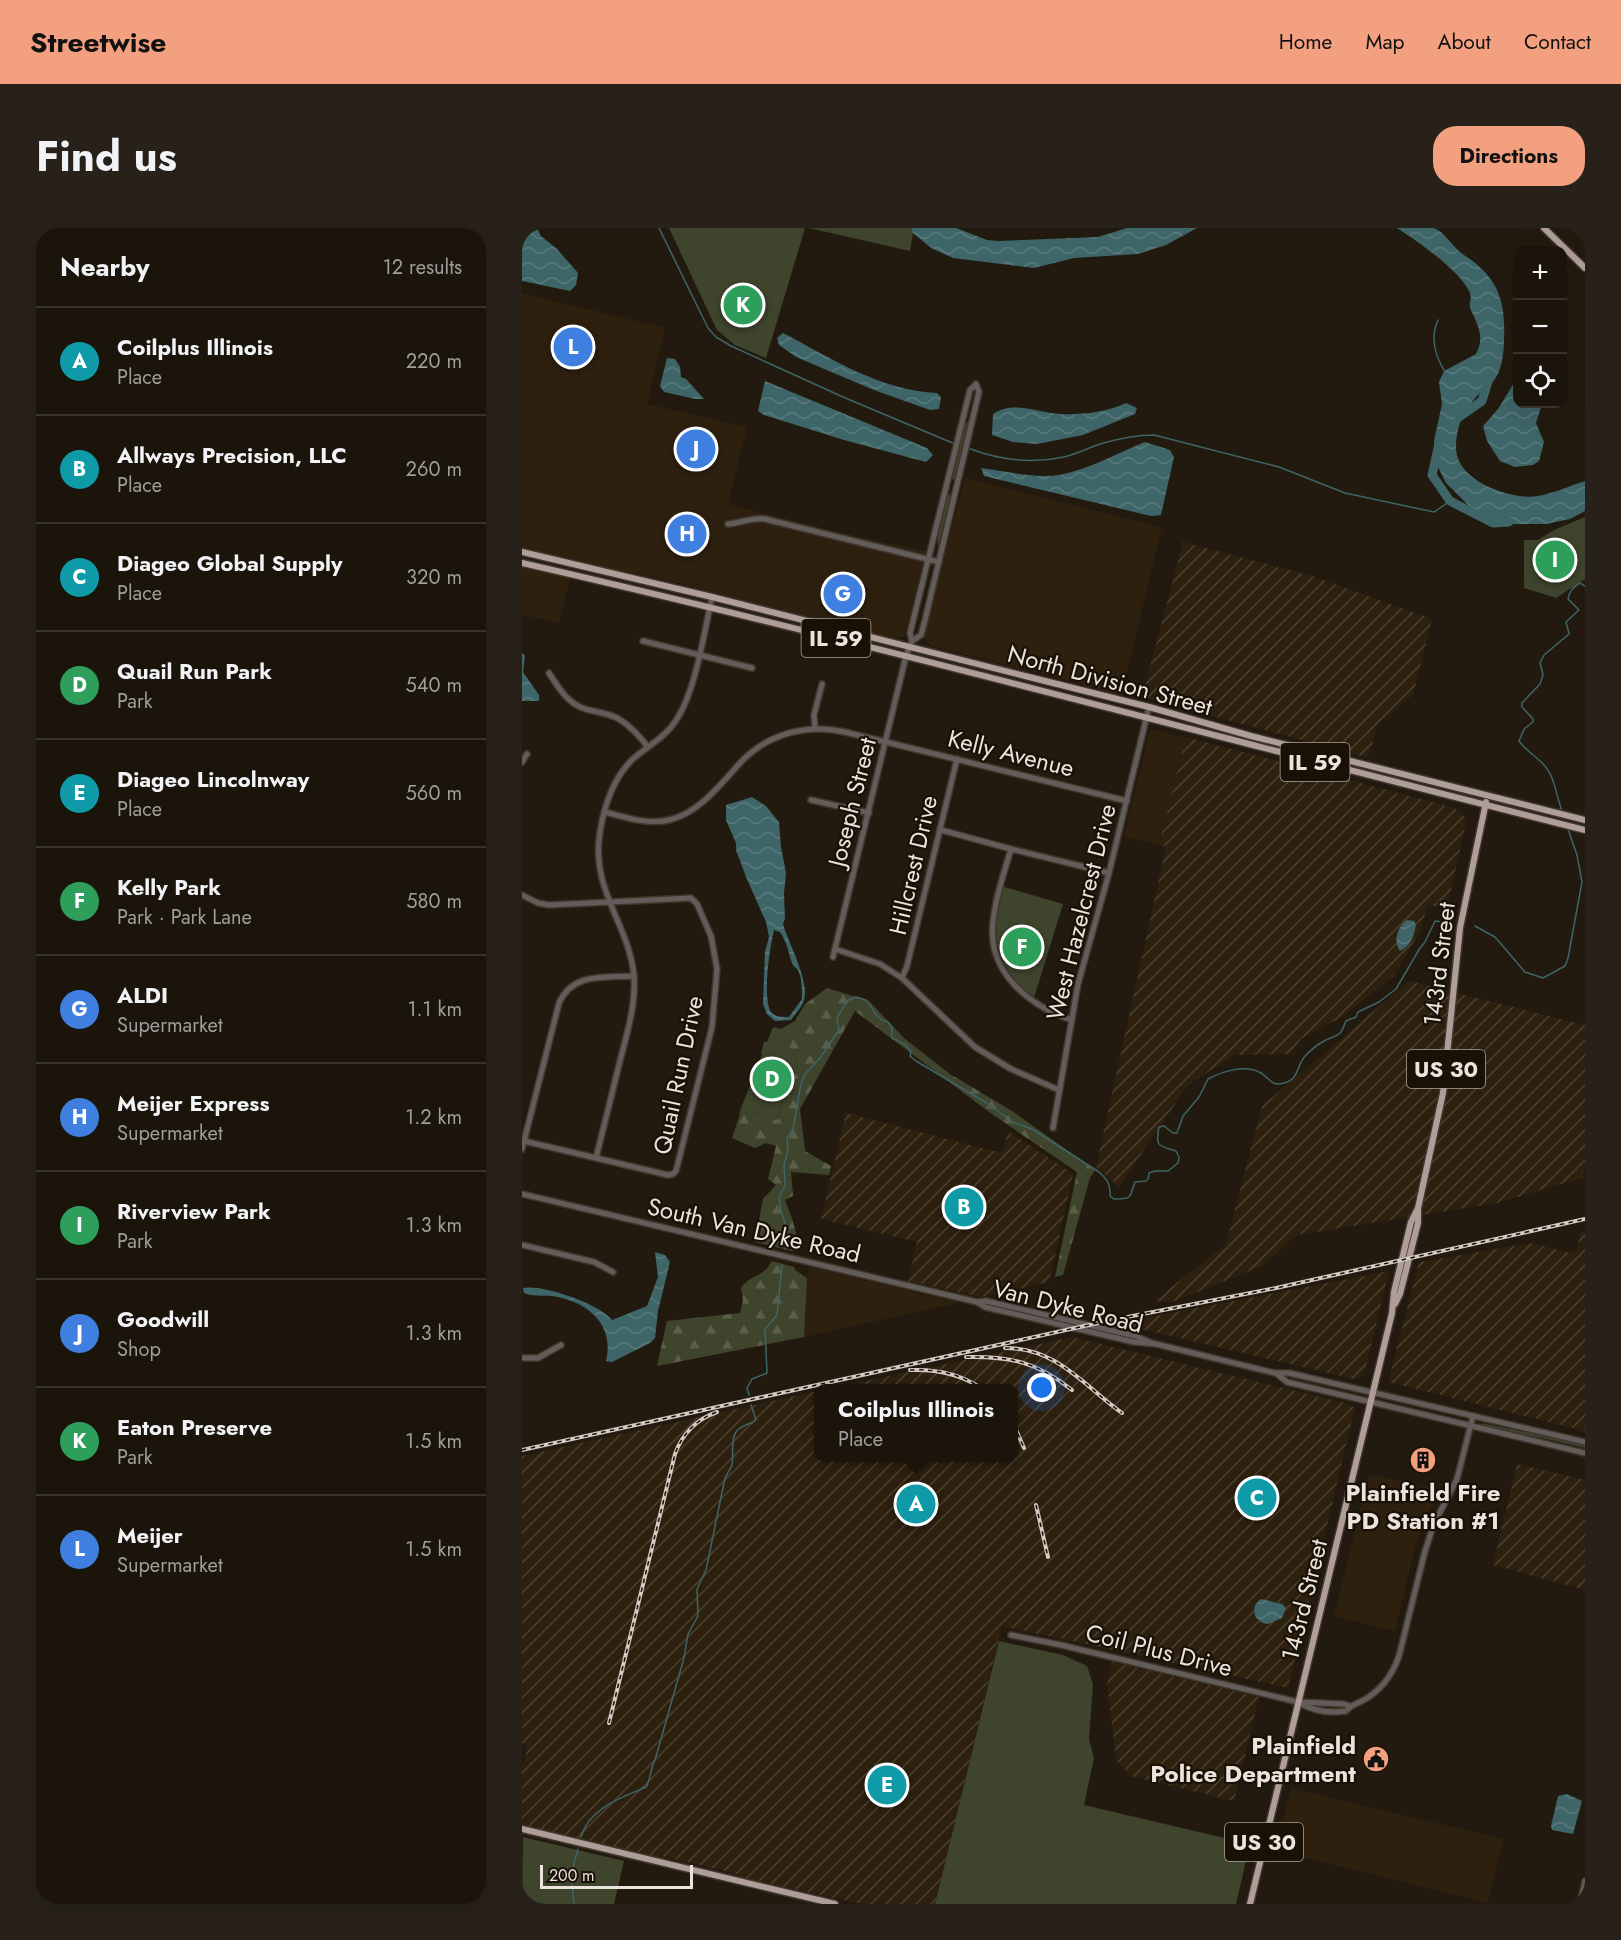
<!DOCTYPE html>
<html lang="en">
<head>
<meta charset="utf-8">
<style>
	:root { --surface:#1a140b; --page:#272119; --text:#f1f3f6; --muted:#9f9e9d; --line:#38332c; --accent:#f2a07f }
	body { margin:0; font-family:Jost,sans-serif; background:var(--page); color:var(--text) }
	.controls { position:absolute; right:18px; top:18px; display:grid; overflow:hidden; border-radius:12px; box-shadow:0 6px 24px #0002 }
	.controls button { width:54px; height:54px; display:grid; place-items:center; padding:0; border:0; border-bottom:2px solid var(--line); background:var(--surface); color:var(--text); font:30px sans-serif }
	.scale { position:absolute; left:18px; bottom:15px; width:153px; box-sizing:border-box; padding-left:6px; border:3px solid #ebe4dd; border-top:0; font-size:16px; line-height:21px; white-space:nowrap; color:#ebe4dd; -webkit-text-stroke:4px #1a1106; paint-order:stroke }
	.you { position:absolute; left:520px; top:1160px; width:21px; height:21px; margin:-15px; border:4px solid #fff; border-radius:50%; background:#1a73e8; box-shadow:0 0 0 9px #1a73e833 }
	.badge { display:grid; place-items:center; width:39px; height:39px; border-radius:50%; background:var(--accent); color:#fff; font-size:20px; font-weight:700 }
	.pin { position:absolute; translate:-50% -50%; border:3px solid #fff; box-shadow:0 2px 6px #0006 }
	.popup { position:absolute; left:292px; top:1156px; width:204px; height:78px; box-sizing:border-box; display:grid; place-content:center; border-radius:12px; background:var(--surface); filter:drop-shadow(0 2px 4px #0005); font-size:20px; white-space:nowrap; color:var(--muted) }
	.popup b { font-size:22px; color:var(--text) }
	.popup::after { content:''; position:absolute; left:50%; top:100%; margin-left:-12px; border:12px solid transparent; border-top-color:var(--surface) }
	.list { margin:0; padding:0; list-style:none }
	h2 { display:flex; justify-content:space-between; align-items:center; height:78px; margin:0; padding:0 24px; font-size:26px }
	h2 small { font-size:20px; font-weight:400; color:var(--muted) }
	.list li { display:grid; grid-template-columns:39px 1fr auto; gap:18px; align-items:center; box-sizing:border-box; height:108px; padding:0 24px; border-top:2px solid var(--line) }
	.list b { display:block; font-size:22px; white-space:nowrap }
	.list p { margin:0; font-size:20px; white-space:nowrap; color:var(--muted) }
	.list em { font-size:20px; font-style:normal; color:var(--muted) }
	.icon { flex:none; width:33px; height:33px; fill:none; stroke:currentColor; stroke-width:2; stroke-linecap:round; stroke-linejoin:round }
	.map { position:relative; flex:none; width:1063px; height:1676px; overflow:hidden; border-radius:24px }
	header { display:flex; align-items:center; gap:36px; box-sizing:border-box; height:84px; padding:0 30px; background:var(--accent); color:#111 }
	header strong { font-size:28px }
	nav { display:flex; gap:33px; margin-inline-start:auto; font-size:21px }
	.intro { display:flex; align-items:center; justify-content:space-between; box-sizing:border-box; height:144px; padding:0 36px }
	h1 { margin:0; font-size:42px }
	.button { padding:15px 27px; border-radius:24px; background:var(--accent); color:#111; font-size:21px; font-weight:700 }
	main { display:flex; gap:36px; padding:0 36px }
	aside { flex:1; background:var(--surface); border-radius:24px; box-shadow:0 6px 24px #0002 }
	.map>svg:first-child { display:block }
	.built { fill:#2d200f }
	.industrial { fill:url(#industrial-furrows) }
	.green { fill:#3f442c }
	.forest { fill:url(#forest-firs) }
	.water { fill:url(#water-waves); fill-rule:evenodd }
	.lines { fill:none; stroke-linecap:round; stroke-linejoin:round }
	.stream { stroke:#3e6568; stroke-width:1.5 }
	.river { stroke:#3e6568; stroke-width:9 }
	.minor-casing { stroke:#3f362c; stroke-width:8 }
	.major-casing { stroke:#3f362c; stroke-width:9 }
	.minor { stroke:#645c5a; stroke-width:5 }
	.major { stroke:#ae9d99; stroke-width:6 }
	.rail-casing { stroke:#d2cac3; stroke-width:4 }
	.rail { stroke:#1a1106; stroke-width:1.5; stroke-dasharray:4.5; stroke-linecap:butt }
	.labels { text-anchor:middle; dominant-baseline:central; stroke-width:4.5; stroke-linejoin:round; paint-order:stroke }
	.shield { fill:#1a1106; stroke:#aca59c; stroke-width:1.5 }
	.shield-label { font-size:22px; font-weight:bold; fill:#ebe4dd }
	.street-label { font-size:24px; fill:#ebe4dd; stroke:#1a1106 }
	.poi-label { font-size:24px; font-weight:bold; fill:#ebe4dd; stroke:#1a1106 }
</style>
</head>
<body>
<header>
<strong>Streetwise</strong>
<nav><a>Home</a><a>Map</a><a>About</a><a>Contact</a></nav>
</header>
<div class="intro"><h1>Find us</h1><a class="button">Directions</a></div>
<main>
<aside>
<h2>Nearby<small>12 results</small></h2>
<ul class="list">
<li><span class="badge" style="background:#0f9aa8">A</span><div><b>Coilplus Illinois</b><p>Place</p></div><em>220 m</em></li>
<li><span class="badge" style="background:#0f9aa8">B</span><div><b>Allways Precision, LLC</b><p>Place</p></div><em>260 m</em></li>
<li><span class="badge" style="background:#0f9aa8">C</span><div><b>Diageo Global Supply</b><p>Place</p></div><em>320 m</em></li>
<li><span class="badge" style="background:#2e9e5b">D</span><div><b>Quail Run Park</b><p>Park</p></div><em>540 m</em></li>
<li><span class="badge" style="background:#0f9aa8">E</span><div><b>Diageo Lincolnway</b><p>Place</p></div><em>560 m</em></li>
<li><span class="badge" style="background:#2e9e5b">F</span><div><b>Kelly Park</b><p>Park · Park Lane</p></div><em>580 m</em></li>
<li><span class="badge" style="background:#3f7fe0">G</span><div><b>ALDI</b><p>Supermarket</p></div><em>1.1 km</em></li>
<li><span class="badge" style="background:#3f7fe0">H</span><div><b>Meijer Express</b><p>Supermarket</p></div><em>1.2 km</em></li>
<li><span class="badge" style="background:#2e9e5b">I</span><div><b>Riverview Park</b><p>Park</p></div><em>1.3 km</em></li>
<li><span class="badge" style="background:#3f7fe0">J</span><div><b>Goodwill</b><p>Shop</p></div><em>1.3 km</em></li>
<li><span class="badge" style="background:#2e9e5b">K</span><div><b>Eaton Preserve</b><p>Park</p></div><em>1.5 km</em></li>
<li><span class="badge" style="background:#3f7fe0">L</span><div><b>Meijer</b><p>Supermarket</p></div><em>1.5 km</em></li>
</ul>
</aside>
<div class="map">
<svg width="1063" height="1676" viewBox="0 0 1063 1676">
	<defs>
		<pattern id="industrial-furrows" width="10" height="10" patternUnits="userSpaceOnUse" patternTransform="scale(1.5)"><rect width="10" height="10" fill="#2d200f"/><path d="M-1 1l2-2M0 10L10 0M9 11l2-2" fill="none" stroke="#4c4032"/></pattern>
		<pattern id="forest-firs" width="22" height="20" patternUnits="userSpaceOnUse" patternTransform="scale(1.5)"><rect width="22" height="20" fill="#3f442c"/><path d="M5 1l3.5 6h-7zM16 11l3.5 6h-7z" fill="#5b5f4a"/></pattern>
		<pattern id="water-waves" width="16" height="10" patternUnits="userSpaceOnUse" patternTransform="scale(1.5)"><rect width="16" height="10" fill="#3e6568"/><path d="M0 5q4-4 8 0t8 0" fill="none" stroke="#5a7b7d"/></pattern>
	</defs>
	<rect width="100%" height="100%" fill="#231a0f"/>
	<g class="built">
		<path d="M0 65 143 100 125 176 225 199 206 276 319 305 404 323 384 403 381 408 370 411 222 374 173 359 128 348 85 341 24 327 0 320Z"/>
		<path d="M443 250 640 299 599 469 552 454 410 418 403 412 402 405Z"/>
		<path d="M0 338 48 350 37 395 0 387Z"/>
		<path d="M628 501 664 509 637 617 602 609Z"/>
		<path d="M286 1038 436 1075 282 1109Z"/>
		<path d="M847 1246 920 1262 903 1291 894 1316 873 1403 812 1388Z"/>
		<path d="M769 1560 981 1611 966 1675 754 1623Z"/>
	</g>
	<g class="industrial">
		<path d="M661 314 787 347 910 391 891 467 856 496 846 530 620 469Z"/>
		<path d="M664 509 933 580 941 587 944 595 925 680 906 677 898 703 872 748 820 789 779 811 769 826 712 827 666 857 597 959 574 939 644 619 637 617Z"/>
		<path d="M887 753 1063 797V940L1060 950 975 975 775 1007 740 1038 650 1074 632 1073 704 1016 740 878Z"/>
		<path d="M324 885 480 925 486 903 551 946 527 1054 459 1069 386 1053 395 1014 299 991Z"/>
		<path d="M1063 1004V1203L866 1154 897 1034 1009 1015 1054 1026 1058 1005Z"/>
		<path d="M867 1043 842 1147 832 1151 602 1097 607 1093Z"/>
		<path d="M550 1109 824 1175 833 1180 766 1460 480 1398 413 1676H340L221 1650 215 1646 139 1628 137 1631 0 1597V1541L6 1517 0 1515V1228L296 1163V1230H492V1160H310Z"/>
		<path d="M995 1236 1063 1252V1362L971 1337Z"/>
		<path d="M590 1434 737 1469 712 1573 609 1548 594 1532 585 1455Z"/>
	</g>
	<g class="green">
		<path d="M147 0H283L244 130 213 117 195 102Z"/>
		<path d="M287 0H389L391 5 388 23Z"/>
		<path d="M445 194 447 197 433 250 431 252 429 248 442 196Z"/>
		<path d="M428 266 429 269 416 319 415 306 424 268Z"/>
		<path d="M1063 289V351L1034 370 1002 360V312H1016L1032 302Z"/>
		<path d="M479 658 541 676 511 773 490 756 475 726 470 696Z"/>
		<path d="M251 799 259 801C258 815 273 821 275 834 277 846 268 850 263 859 258 868 258 881 257 891L250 892 229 883 217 889 218 883 240 826 239 825 242 814H245Z"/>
		<path d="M959 1195 1063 1216V1220C1047 1216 1031 1212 1015 1209 997 1206 974 1207 959 1195Z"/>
		<path d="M477 1413 541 1427 565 1438 571 1456 567 1511 572 1530 562 1577 728 1616 714 1676H413Z"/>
		<path d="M1 1609 102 1633 92 1676H0Z"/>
	</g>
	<g class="forest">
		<path d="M305 760 347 773 382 810 428 846 490 883 573 942 568 950 541 1047 533 1049 555 944 467 884 333 783 278 881 283 923 309 938 307 947 269 944 271 968 263 972 270 990 277 1017 275 1021 270 1023 233 1014 241 971 254 957 246 951 254 918 244 915 233 920 210 910 217 889 229 883 250 892 257 891C258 881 258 868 263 859 268 850 277 846 275 834 273 821 258 815 259 801L273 793 283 776Z"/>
		<path d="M250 1033 272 1039 273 1042 285 1050 282 1109 135 1138 145 1093 218 1085 221 1072 219 1060C230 1045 240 1051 250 1033Z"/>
	</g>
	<g class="water">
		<path d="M0 0H15L19 8 35 21 56 45 54 57 48 63 0 53Z"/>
		<path d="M389 0H434L465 12 477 13 576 9 605 0H675L644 17 616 26 552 30 512 40 431 30 409 20 391 5Z"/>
		<path d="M875 0C884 0 904 0 912 0 924 5 931 20 942 27 976 49 984 73 982 112 982 124 980 141 973 151 969 157 961 161 956 167 949 174 940 188 937 198 934 209 932 223 937 233 948 257 992 272 1016 268 1033 265 1047 258 1063 253V283L1048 291 1024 296H982L962 288 948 279 924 255 916 239 912 213 920 176 917 154 922 143 954 126C963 109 956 98 949 82 946 77 950 70 948 65 939 43 895 13 875 0Z"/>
		<path d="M261 105C309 130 359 163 415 165L419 169 417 181 408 182 352 162 274 129 257 117 255 110Z"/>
		<path d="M145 130 153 131 158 139 159 149 164 151 182 171H173L142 164 138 158Z"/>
		<path d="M995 150 996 176H1020L1014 195 1022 214 1017 233 1011 237 993 239 978 233 965 213 961 198 976 181Z"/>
		<path d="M243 153 405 220 411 227 404 234 322 212 242 187 236 183Z"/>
		<path d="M604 175 615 180 613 186 561 207 515 216 491 214 470 207 471 186C492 172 516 185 539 186 560 187 586 184 604 175Z"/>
		<path d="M623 214 648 222 652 229 639 287 629 288 462 248 459 240C481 243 503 248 525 248 555 248 595 225 623 214Z"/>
		<path d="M0 425 3 428 1 444 17 467V473H0Z"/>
		<path d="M230 569 244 578 257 594 259 619 264 645 262 665 263 691 261 696C266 714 288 754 282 772 280 779 273 786 269 792L253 793 245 786 241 776 243 724 247 709 244 694 224 649 214 622V615L204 592V577ZM252 702 258 704C265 714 266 723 270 735 272 740 273 738 276 742 280 750 280 762 280 771L267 789C261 789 253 789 249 784 240 770 248 718 252 702Z"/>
		<path d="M885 692 892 693 894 697C892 709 888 718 878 723 871 713 875 699 885 692Z"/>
		<path d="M133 1024 143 1027 148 1034 136 1083 133 1110 128 1115 90 1134 84 1133C93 1096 65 1073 30 1068 20 1067 11 1069 2 1065L1 1060C20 1056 78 1076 90 1092L125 1078 136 1049Z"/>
		<path d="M739 1371 760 1376 764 1380 760 1390 746 1396C733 1395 726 1380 739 1371Z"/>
		<path d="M1045 1566 1060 1573 1051 1606 1030 1602 1029 1598 1036 1568Z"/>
	</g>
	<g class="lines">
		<g class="stream">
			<path d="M137 0 186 100 194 109 209 118 321 169 433 216"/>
			<path d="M916 92C908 108 913 128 922 142"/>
			<path d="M446 220C477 232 510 236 542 229 555 226 566 220 578 216 595 211 614 207 632 207L757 239 823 265 912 284 928 273"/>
			<path d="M1040 583C1034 567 1033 549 1022 537 1014 528 1003 522 997 513L1002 501 1011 494V491L1000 479V475L1018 456 1021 447 1018 435 1022 427 1047 406 1044 394 1057 382 1046 371C1047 364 1051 359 1058 355L1063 358"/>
			<path d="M953 698 973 709 1003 744 1021 750 1043 738 1046 730 1060 654 1055 627 1046 601"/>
			<path d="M263 1021 266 1005 259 983 257 970 263 957 262 937 266 922 265 910 271 901 279 856 283 846 298 830 317 802 315 790 325 773 334 769 344 772C353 781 352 791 366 794L370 799V810L384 817 389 824 388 828 394 833 463 874 491 894 510 901 577 944C585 951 589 957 588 968L592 971C612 971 607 969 613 954L624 953 626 951 627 945 633 943H646L656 935 657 929 654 923C636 918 633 918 637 899L642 898 651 905H655L661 888 677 869 686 851C701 843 724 836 739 845 746 849 749 857 758 856 779 853 773 838 784 827 788 823 796 816 802 813 807 810 814 809 818 805 821 802 822 797 824 793L834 789 836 784 857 774 874 761 898 720 903 714 913 693 929 695"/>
			<path d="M227 1167 225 1160 230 1151 245 1145 243 1101 255 1087 260 1037"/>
			<path d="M59 1609C67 1580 99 1570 124 1559 129 1552 128 1540 133 1532L162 1430 166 1406 176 1388 175 1361 184 1342 203 1250C205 1246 208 1242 210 1237 212 1227 208 1213 214 1204 218 1197 228 1197 234 1192L229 1177"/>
			<path d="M52 1676 49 1647 56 1621"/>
		</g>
		<g class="river">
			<path d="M937 189 960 173 967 150"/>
			<path d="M917 216 910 247 928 273 971 295 987 294"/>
		</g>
		<defs>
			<g id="minor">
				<path d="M206 296C220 295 229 289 243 291L417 334"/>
				<path d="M121 413 230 440"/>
				<path d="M27 445C37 460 45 475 63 481 74 484 85 485 95 490 108 497 117 508 126 519"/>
				<path d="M293 499 292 487 300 456"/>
				<path d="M0 534 5 526"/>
				<path d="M289 572 347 585"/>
				<path d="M83 584C103 589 125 597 147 592 177 585 198 557 218 535 245 506 285 495 323 504L605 573"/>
				<path d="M419 602 489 621 587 645"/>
				<path d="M489 621C482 645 473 670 471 694 465 744 507 778 550 792"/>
				<path d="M0 667 16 675 27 677 169 670 175 676 189 708 195 741 190 799 154 943 151 946 146 947 2 913"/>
				<path d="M313 721 358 736 380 750 453 819 489 841 537 862"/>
				<path d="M311 729 384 428 390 413 388 405 448 162 454 156 457 164 403 392 399 407 390 413"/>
				<path d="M380 750 385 738 435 531"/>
				<path d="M531 900 556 756 587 645 627 479"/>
				<path d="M0 921 37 775C51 744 82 750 112 748"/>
				<path d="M74 930C82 898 90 865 98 833 105 805 114 777 112 748 107 695 68 662 78 604 82 578 92 548 112 530 127 517 144 509 155 491 174 461 182 405 190 369"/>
				<path d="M0 966 455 1074 463 1079 612 1114 634 1116 753 1145H767L1063 1214"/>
				<path d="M0 1017 72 1034 91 1044"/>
				<path d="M455 1074 464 1073 613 1108 630 1115"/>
				<path d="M0 1130H16L39 1117"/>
				<path d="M755 1146 765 1154 1063 1225"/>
				<path d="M489 1407 539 1417 776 1474 822 1476 828 1478"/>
				<path d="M776 1474C791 1483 806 1486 824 1483 829 1477 834 1476 840 1473 859 1463 870 1448 877 1428L903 1323 912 1296 935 1251 951 1188"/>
				<path d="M1058 1676 1063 1653"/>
			</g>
			<g id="major">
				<path d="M1022 0 1063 40"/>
				<path d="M0 324 190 369 507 449 627 479 729 508 1063 592"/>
				<path d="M0 335C356 417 709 513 1063 602"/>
				<path d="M873 1076 878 1066 896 995V980L921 865 938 700 964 574"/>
				<path d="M0 1601 313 1676"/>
				<path d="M728 1676 870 1085 872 1064 889 994 896 980"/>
			</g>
		</defs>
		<use href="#minor" class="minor-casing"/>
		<use href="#major" class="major-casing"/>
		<use href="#minor" class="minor"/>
		<use href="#major" class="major"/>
		<defs>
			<g id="rail">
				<path d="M483 1120C535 1120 561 1157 600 1185"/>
				<path d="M444 1129C488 1128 515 1134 550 1162"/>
				<path d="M388 1142C414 1141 437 1145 459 1160"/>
				<path d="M492 1197 502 1220"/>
				<path d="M0 1222 585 1093 754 1060 1063 991"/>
				<path d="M514 1277 526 1329"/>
				<path d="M87 1495 153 1226C160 1206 175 1191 195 1184"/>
			</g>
		</defs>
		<use href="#rail" class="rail-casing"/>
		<use href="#rail" class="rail"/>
	</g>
	<defs>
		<symbol id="building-disc" viewBox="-11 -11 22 22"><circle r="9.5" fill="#f2a07f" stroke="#1a1106"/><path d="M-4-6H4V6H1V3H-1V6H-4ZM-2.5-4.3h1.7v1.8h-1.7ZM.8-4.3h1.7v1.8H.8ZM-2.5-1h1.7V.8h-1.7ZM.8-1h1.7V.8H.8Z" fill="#111"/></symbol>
		<symbol id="civic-disc" viewBox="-11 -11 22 22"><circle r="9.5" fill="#f2a07f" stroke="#1a1106"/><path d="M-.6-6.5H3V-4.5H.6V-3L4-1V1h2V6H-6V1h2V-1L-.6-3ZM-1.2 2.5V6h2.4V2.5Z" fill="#111"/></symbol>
	</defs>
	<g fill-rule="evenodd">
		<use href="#building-disc" x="886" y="1217" width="30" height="30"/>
		<use href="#civic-disc" x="839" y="1516" width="30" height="30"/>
	</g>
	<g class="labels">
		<g class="shield">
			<rect x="279.5" y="391" width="69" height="38" rx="4.5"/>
			<rect x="758.5" y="515" width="69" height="38" rx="4.5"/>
			<rect x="885" y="822" width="78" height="38" rx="4.5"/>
			<rect x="703" y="1595" width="78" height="38" rx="4.5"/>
		</g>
		<g class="shield-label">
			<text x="314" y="410">IL 59</text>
			<text x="793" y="534">IL 59</text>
			<text x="924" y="841">US 30</text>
			<text x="742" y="1614">US 30</text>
		</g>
		<g class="street-label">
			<text transform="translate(588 452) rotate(15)">North Division Street</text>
			<text transform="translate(489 525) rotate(14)">Kelly Avenue</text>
			<text transform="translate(330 574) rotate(-76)">Joseph Street</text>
			<text transform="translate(391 637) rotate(-77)">Hillcrest Drive</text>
			<text transform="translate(559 684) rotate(-76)">West Hazelcrest Drive</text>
			<text transform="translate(917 736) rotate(-83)">143rd Street</text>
			<text transform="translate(156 847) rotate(-78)">Quail Run Drive</text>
			<text transform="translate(232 1002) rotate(13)">South Van Dyke Road</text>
			<text transform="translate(546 1078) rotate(14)">Van Dyke Road</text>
			<text transform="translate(782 1372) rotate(-76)">143rd Street</text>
			<text transform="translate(637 1422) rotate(14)">Coil Plus Drive</text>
		</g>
		<g class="poi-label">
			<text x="901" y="1264">Plainfield Fire<tspan x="901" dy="28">PD Station #1</tspan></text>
			<text x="834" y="1517" text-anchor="end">Plainfield<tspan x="834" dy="28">Police Department</tspan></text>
		</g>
	</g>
</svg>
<div class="controls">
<button>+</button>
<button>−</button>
<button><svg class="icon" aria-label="locate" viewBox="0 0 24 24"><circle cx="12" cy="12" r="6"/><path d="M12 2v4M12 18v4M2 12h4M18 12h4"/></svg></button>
</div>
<div class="scale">200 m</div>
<div class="you"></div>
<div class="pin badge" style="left:394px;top:1276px;background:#0f9aa8">A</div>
<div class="popup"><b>Coilplus Illinois</b>Place</div>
<div class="pin badge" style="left:442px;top:979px;background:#0f9aa8">B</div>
<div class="pin badge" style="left:735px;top:1270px;background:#0f9aa8">C</div>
<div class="pin badge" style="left:250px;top:851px;background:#2e9e5b">D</div>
<div class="pin badge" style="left:365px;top:1557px;background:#0f9aa8">E</div>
<div class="pin badge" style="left:500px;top:719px;background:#2e9e5b">F</div>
<div class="pin badge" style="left:321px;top:366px;background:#3f7fe0">G</div>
<div class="pin badge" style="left:165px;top:306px;background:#3f7fe0">H</div>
<div class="pin badge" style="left:1033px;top:332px;background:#2e9e5b">I</div>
<div class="pin badge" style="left:174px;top:221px;background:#3f7fe0">J</div>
<div class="pin badge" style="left:221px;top:77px;background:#2e9e5b">K</div>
<div class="pin badge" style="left:51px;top:119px;background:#3f7fe0">L</div>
</div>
</main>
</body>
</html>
